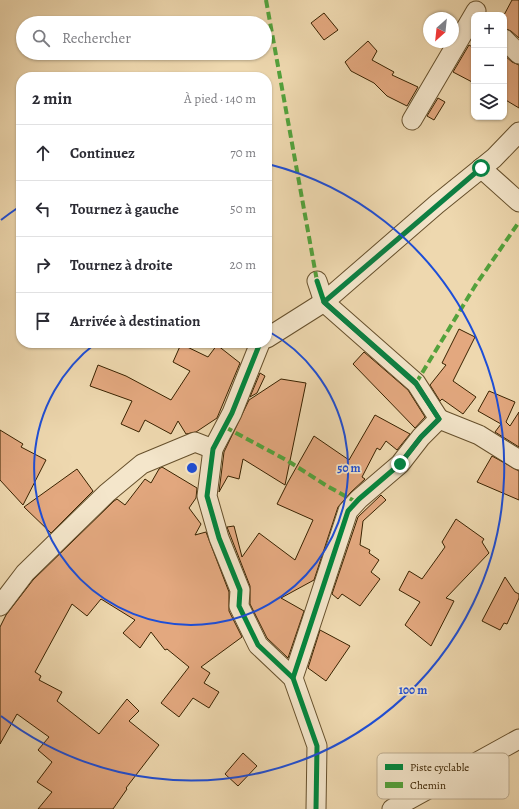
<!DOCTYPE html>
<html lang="fr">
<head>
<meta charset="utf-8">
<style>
	:root { --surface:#fff; --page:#f7f7f7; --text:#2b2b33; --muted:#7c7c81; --line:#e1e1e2 }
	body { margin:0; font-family:Alegreya,serif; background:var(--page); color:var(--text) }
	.controls { position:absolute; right:12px; top:12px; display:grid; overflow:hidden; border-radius:8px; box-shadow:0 1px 3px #0004 }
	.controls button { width:36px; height:36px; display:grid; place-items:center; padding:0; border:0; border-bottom:1px solid var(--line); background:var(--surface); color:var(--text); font:20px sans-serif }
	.compass { position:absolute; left:423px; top:12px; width:36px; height:36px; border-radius:50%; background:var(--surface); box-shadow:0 1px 3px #0004; rotate:207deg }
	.stop { position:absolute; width:12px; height:12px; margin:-9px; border:3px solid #0b8043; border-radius:50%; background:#fff }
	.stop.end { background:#0b8043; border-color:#fff; box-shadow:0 1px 4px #0008 }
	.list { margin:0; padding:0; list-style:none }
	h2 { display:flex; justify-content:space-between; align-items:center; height:52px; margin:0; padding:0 16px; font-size:17px }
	h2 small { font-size:13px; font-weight:400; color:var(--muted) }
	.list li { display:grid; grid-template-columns:26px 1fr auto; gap:12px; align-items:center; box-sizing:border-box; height:56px; padding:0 16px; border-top:1px solid var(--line) }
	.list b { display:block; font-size:15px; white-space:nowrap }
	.list em { font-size:13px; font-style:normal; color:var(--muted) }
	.icon { flex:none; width:22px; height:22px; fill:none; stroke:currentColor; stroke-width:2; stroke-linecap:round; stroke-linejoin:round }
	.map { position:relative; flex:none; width:519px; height:809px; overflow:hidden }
	.search { position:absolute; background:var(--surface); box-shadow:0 1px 3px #0004; left:16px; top:16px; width:256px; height:44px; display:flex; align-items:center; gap:10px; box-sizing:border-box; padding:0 14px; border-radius:22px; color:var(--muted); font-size:15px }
	.panel { position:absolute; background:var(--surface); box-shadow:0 1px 3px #0004; left:16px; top:72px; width:256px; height:276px; border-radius:16px }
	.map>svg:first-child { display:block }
	.building { fill:#e3a87f; stroke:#392200 }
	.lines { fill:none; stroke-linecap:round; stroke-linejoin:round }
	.minor-casing { stroke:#66502c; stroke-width:21 }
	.minor { stroke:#f4e6cb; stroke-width:19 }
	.quiet { stroke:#53a23c; stroke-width:4; stroke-dasharray:8 4; stroke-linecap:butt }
	.cycleway-casing { stroke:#f4e6cb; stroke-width:8 }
	.cycleway { stroke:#00873e; stroke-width:5 }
	.route { stroke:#0b8043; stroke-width:5 }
	.ring { fill:none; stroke:#1d4ed8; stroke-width:2 }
	.key { fill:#f4e6cb; stroke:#bcab8e; stroke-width:1 }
	.key-label { font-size:11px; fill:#392200 }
	.centre { fill:#1d4ed8; stroke:#f4e6cb; stroke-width:2 }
	.ring-label { font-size:12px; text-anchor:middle; font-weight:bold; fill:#1d4ed8; stroke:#f4e6cb; stroke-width:3.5; stroke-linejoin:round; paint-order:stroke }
</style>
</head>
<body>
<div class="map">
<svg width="519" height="809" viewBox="0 0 519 809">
	<rect width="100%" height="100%" fill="#eed8af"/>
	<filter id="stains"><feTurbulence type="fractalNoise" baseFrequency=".005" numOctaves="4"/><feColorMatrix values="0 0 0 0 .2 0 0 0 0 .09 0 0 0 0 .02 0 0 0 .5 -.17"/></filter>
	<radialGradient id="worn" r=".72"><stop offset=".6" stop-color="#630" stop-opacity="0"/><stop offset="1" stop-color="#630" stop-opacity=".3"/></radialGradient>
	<g class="building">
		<path d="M512 0H519V38L511 31 504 28V15Z"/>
		<path d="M324 13 338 30 324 40 311 23Z"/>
		<path d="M368 41 377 51 372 60 394 72 392 75 418 87 407 106 387 96 374 83 351 71 345 62Z"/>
		<path d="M469 45 474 48V83L453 72Z"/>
		<path d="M504 55 512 62 519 65V108L504 99Z"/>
		<path d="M438 98 445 102 434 120 427 116Z"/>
		<path d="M459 329 475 337 453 381 476 397 463 414 442 399 440 401 430 385 446 365 442 363Z"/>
		<path d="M181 344 208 357 217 345 240 363 217 418 196 432 186 434 178 421 171 434 145 420 139 432 121 424 132 401 90 386 98 365 126 376 171 400 190 371 173 362Z"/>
		<path d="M364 352 408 390 425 417 415 428 353 364Z"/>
		<path d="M260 373 265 376 257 393 250 397Z"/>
		<path d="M281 379 306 383 285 485 243 459 239 479 228 476 219 492 224 452 249 400Z"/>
		<path d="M489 391 515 402 506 422 510 426 519 412V447L495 432 501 424 478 411Z"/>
		<path d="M375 415 410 434 397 450 386 441 380 450 377 448 362 477 365 479 351 492 338 507 314 580 281 598 304 611 288 658 267 638 250 604V586L227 527 234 526 242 557 259 533 295 560 313 520 277 504 288 482 314 436 349 460Z"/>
		<path d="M0 430 23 444 21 447 46 460 23 505 0 480Z"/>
		<path d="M492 456 519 471V500L477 482Z"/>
		<path d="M162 467 197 488 196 498 189 508 201 524 195 535 206 532 229 592V611L242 637 201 667 210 673 204 683 219 692 209 708 193 698 179 717 161 703 189 667 167 649 165 650 151 632 140 648 123 633 135 620 101 599 87 616 72 604 35 672 41 676 39 680 62 692 57 701 99 734 127 699 139 711 129 721 159 745 126 788 127 789 113 809H38L52 792 37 782 52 762 38 750 49 737 17 714 0 744V627L6 615 33 580 114 501 117 499 125 505 145 479 151 483 159 469Z"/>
		<path d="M77 469 93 491 51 533 24 507Z"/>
		<path d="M381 495 386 500 363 521 360 545 370 550 369 553 379 560 371 572 380 579 360 606 342 594 338 599 332 594 358 517Z"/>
		<path d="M456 519 484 539 482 542 489 553 446 598 454 601 431 646 405 625 420 602 399 590 409 571 422 579 445 547 442 542Z"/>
		<path d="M505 577 515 592 519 594V598L507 624 504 623 500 630 482 621Z"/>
		<path d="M320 630 350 646 326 681 308 668Z"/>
		<path d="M243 753 257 766 238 786 225 774Z"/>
	</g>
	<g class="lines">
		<defs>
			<g id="minor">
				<path d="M504 39 519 54"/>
				<path d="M412 120 476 11"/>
				<path d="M481 168 519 202"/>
				<path d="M267 338 324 302 437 204 494 158 519 132"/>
				<path d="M260 343 232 413 213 449 207 496 219 538 240 590 239 606 258 645 293 678 317 746 316 809"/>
				<path d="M439 419 479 435 519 460"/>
				<path d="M0 606 25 573 107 493 142 464 195 442 213 449"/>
				<path d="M293 678 348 511 359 499 400 464 421 437 439 419 416 383 324 302 317 281"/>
				<path d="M392 809 519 739"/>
			</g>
		</defs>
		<use href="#minor" class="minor-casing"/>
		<use href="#minor" class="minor"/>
		<g class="quiet">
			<path d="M266 0 317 281"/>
			<path d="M416 383 475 286 519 222"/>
			<path d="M225 427 288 461 327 486 356 502"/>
		</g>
		<defs>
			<g id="cycleway">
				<path d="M260 343 232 413 213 449 207 496 219 538 240 590 239 606 258 645 293 678 317 746 316 809"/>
				<path d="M293 678 348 511 359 499 400 464 421 437 439 419 416 383 324 302 317 281"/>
			</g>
		</defs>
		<use href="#cycleway" class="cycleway-casing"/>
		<use href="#cycleway" class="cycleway"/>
	</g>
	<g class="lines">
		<path class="route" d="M400 464 421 437 439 419 416 384 324 302 481 168"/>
	</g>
	<g class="ring">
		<path d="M268 331A157 157 0 1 1 96 343"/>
		<path d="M1 220A313 313 0 0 1 19 207M268 164A313 313 0 1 1 1 716"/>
	</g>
	<rect x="377" y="753" width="132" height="46" rx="6" class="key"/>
	<rect x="385" y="764" width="18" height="6" fill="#00873e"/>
	<rect x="385" y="782" width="18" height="6" fill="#53a23c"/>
	<g class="key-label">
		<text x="410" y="771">Piste cyclable</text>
		<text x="410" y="789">Chemin</text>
	</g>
	<circle cx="192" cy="468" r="6" class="centre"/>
	<g class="ring-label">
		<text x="349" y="472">50 m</text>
		<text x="413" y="694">100 m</text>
	</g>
	<rect width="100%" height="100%" filter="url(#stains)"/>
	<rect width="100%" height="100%" fill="url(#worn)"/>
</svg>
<div class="controls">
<button>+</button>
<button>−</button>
<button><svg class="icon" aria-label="layers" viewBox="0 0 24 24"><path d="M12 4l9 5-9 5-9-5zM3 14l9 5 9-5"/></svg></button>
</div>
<svg class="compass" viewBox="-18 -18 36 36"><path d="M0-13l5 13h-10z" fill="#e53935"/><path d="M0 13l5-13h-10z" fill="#7c7c81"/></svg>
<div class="stop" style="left:481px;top:168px"></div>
<div class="stop end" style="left:400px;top:464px"></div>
<div class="search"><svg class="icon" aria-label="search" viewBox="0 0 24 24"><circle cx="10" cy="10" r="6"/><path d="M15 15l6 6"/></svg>Rechercher</div>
<section class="panel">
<h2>2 min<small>À pied · 140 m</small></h2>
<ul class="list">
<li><svg class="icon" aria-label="ahead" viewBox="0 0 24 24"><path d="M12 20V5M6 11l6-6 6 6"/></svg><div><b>Continuez</b></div><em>70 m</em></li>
<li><svg class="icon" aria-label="left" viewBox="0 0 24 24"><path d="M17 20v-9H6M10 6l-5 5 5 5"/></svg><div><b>Tournez à gauche</b></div><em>50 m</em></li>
<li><svg class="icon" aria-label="right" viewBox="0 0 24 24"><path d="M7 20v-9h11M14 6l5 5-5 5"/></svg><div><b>Tournez à droite</b></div><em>20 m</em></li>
<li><svg class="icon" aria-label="arrive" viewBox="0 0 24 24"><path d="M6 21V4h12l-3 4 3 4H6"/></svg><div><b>Arrivée à destination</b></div></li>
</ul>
</section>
</div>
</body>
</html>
